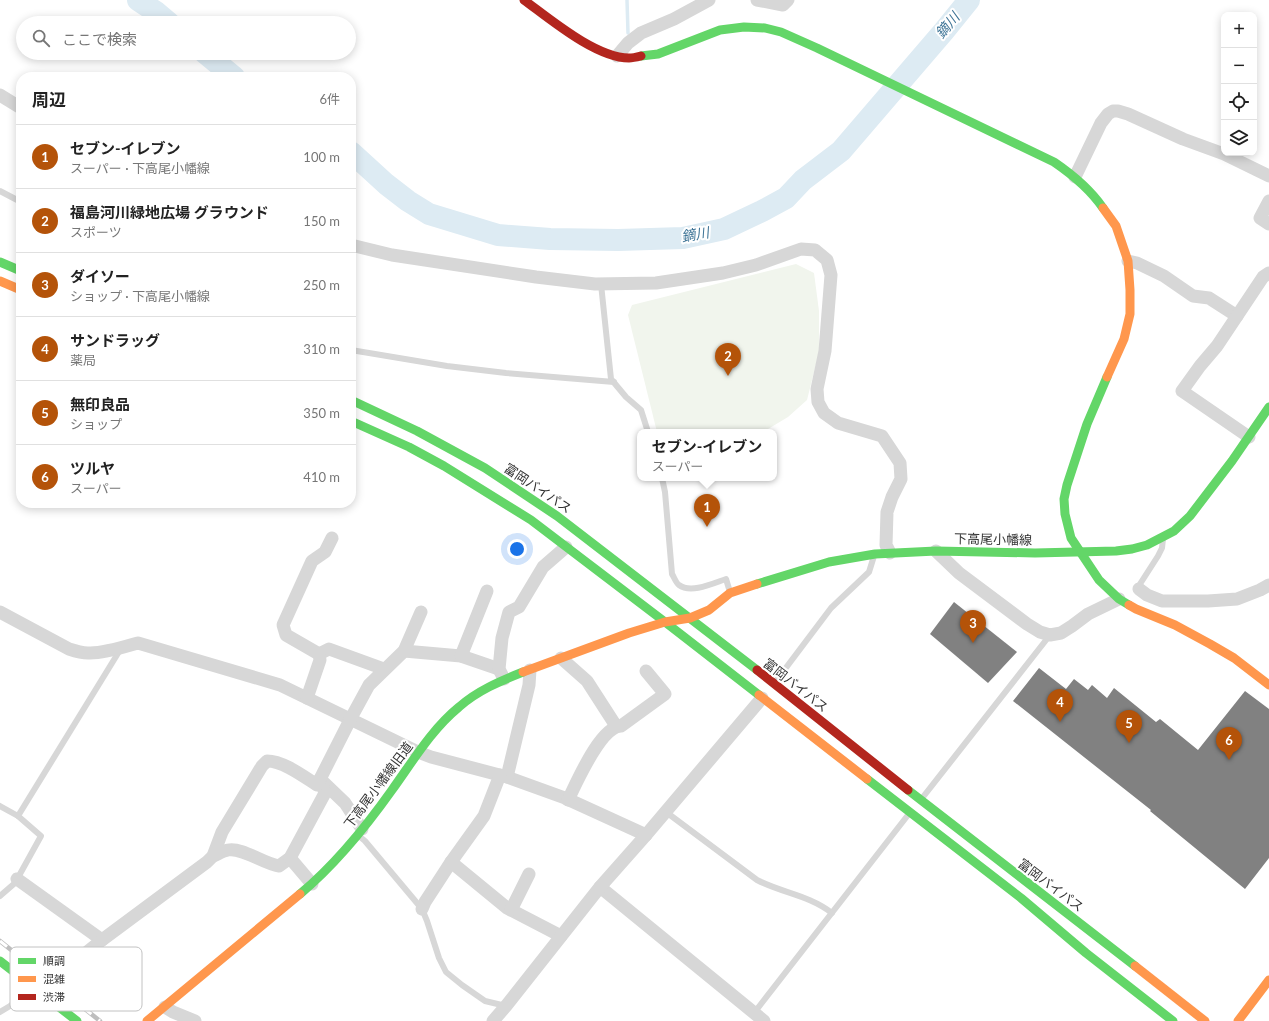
<!DOCTYPE html>
<html lang="ja">
<head>
<meta charset="utf-8">
<style>
	:root { --surface:#fff; --page:#f6f6f6; --text:#222; --muted:#767676; --line:#e0e0e0; --accent:#b45309 }
	body { margin:0; font-family:Lato,"Noto Sans JP",sans-serif; background:var(--page); color:var(--text) }
	.controls { position:absolute; right:12px; top:12px; display:grid; overflow:hidden; border-radius:8px; box-shadow:0 2px 10px #0003 }
	.controls button { width:36px; height:36px; display:grid; place-items:center; padding:0; border:0; border-bottom:1px solid var(--line); background:var(--surface); color:var(--text); font:20px sans-serif }
	.you { position:absolute; left:517px; top:549px; width:14px; height:14px; margin:-10px; border:3px solid #fff; border-radius:50%; background:#1a73e8; box-shadow:0 0 0 6px #1a73e833 }
	.badge { display:grid; place-items:center; width:26px; height:26px; border-radius:50%; background:var(--accent); color:#fff; font-size:13px; font-weight:700 }
	.pin { position:absolute; translate:-50% -33px; filter:drop-shadow(0 1px 2px #0008) }
	.pin::after { content:''; position:absolute; top:21px; width:14px; height:12px; background:inherit; clip-path:polygon(0 0,100% 0,50% 100%) }
	.popup { position:absolute; left:637px; top:429px; width:140px; height:52px; box-sizing:border-box; display:grid; place-content:center; border-radius:8px; background:var(--surface); filter:drop-shadow(0 1px 3px #0005); font-size:13px; white-space:nowrap; color:var(--muted) }
	.popup b { font-size:15px; color:var(--text) }
	.popup::after { content:''; position:absolute; left:50%; top:100%; margin-left:-8px; border:8px solid transparent; border-top-color:var(--surface) }
	.list { margin:0; padding:0; list-style:none }
	h2 { display:flex; justify-content:space-between; align-items:center; height:52px; margin:0; padding:0 16px; font-size:17px }
	h2 small { font-size:13px; font-weight:400; color:var(--muted) }
	.list li { display:grid; grid-template-columns:26px 1fr auto; gap:12px; align-items:center; box-sizing:border-box; height:64px; padding:0 16px; border-top:1px solid var(--line) }
	.list b { display:block; font-size:15px; white-space:nowrap }
	.list p { margin:0; font-size:13px; white-space:nowrap; color:var(--muted) }
	.list em { font-size:13px; font-style:normal; color:var(--muted) }
	.icon { flex:none; width:22px; height:22px; fill:none; stroke:currentColor; stroke-width:2; stroke-linecap:round; stroke-linejoin:round }
	.map { position:relative; flex:none; width:1269px; height:1021px; overflow:hidden }
	.search { position:absolute; background:var(--surface); box-shadow:0 2px 10px #0003; left:16px; top:16px; width:340px; height:44px; display:flex; align-items:center; gap:10px; box-sizing:border-box; padding:0 14px; border-radius:22px; color:var(--muted); font-size:15px }
	.panel { position:absolute; background:var(--surface); box-shadow:0 2px 10px #0003; left:16px; top:72px; width:340px; height:436px; border-radius:16px }
	.map>svg:first-child { display:block }
	.green { fill:#f1f5ed }
	.lines { fill:none; stroke-linecap:round; stroke-linejoin:round }
	.stream { stroke:#ddebf3; stroke-width:3.5 }
	.river { stroke:#ddebf3; stroke-width:22 }
	.building { fill:#818181 }
	.lane { stroke:#d7d7d7; stroke-width:6 }
	.street { stroke:#d7d7d7; stroke-width:13 }
	.fast { stroke:#63d668; stroke-width:9 }
	.slow { stroke:#ff974d; stroke-width:9 }
	.jam { stroke:#b3261e; stroke-width:9 }
	.rail-casing { stroke:#bebebe; stroke-width:4.5 }
	.rail { stroke:#fff; stroke-width:3; stroke-dasharray:9; stroke-linecap:butt }
	.labels { text-anchor:middle; dominant-baseline:central; stroke-width:4; stroke-linejoin:round; paint-order:stroke }
	.street-label { font-size:13px; fill:#333; stroke:#fff }
	.water-label { font-size:14px; font-style:italic; fill:#3f7597; stroke:#fff }
	.key { fill:#fff; stroke:#c2c2c2; stroke-width:1 }
	.key-label { font-size:11px; fill:#333 }
</style>
</head>
<body>
<div class="map">
<svg width="1269" height="1021" viewBox="0 0 1269 1021">
	<rect width="100%" height="100%" fill="#fff"/>
	<path class="green" d="M796 264 814 273 819 311V352L807 400 788 417 763 432H657L628 315 632 305Z"/>
	<g class="lines">
		<path class="stream" d="M627 0 628 33"/>
		<g class="river">
			<path d="M138 0 156 12 169 23"/>
			<path d="M205 53 234 77"/>
			<path d="M351 152 386 184 408 201 429 214 498 235 550 239 618 240 683 238 724 229 762 211 786 198 803 180 841 151 944 31 969 0"/>
		</g>
	</g>
	<g class="building">
		<path d="M954 602 1017 652 988 683 930 634Z"/>
		<path d="M1039 668 1066 689 1074 679 1088 690 1092 685 1107 698 1114 688 1156 722 1160 719 1198 750 1245 691 1269 709V858L1245 889 1150 811 1151 810 1013 701Z"/>
	</g>
	<g class="lines">
		<g class="lane">
			<path d="M0 191 21 202"/>
			<path d="M601 284 611 379 626 397 641 410 648 432"/>
			<path d="M351 350 447 366 506 373 614 382"/>
			<path d="M662 478 665 492 672 574C674 577 676 583 679 585 691 594 714 583 726 579L730 592"/>
			<path d="M1139 589 1140 584 1158 556 1162 548 1163 539"/>
			<path d="M776 681 831 608 869 572 874 556"/>
			<path d="M923 797 1050 635"/>
			<path d="M0 806 18 816 41 836 15 883 0 896"/>
			<path d="M666 812 757 880C782 893 809 895 832 913"/>
			<path d="M18 816 120 650"/>
			<path d="M359 836 365 841 422 909 427 921 439 958 446 972 462 985 485 1001 506 1006"/>
			<path d="M0 1012 10 1006 32 987"/>
			<path d="M754 1013 908 815"/>
		</g>
		<g class="street">
			<path d="M757 0 783 5 788 0"/>
			<path d="M617 56 628 43 641 33 674 19 709 0"/>
			<path d="M0 95 21 108"/>
			<path d="M1075 177 1101 123 1108 114 1113 111H1118L1128 114 1183 139 1224 154 1269 176"/>
			<path d="M1269 201 1260 218 1269 224"/>
			<path d="M351 245 392 255 536 277 595 284 656 283 723 273 756 265 801 249 815 250 827 260 831 275 825 351 817 389 818 402 824 413 838 423 882 436 900 463 901 479 892 497 887 512 886 545 890 553"/>
			<path d="M1128 261 1137 263 1164 276 1193 296 1209 298 1237 316"/>
			<path d="M1249 437 1182 391 1200 366 1217 346 1263 277 1269 273"/>
			<path d="M936 551 959 573 1027 624 1040 632 1050 635 1061 633 1072 626 1088 614 1119 599"/>
			<path d="M1139 589 1147 595 1162 601H1208L1237 599 1260 590 1269 585"/>
			<path d="M0 612 69 649C75 651 81 653 88 653 102 654 124 647 138 643L280 685 418 752 431 757 507 777 565 798 646 835"/>
			<path d="M404 651 461 656 499 669"/>
			<path d="M319 654 329 649 384 669"/>
			<path d="M461 656 487 591"/>
			<path d="M561 658 587 681 616 726"/>
			<path d="M504 679 499 669 502 638 509 612 519 607 543 567 566 547"/>
			<path d="M307 698 320 660 319 654 286 635 283 625 312 561 325 552 332 538"/>
			<path d="M507 777 529 685 530 670"/>
			<path d="M321 780 345 803 362 829"/>
			<path d="M568 800C577 782 600 727 621 726L665 694 646 671"/>
			<path d="M213 856C218 854 223 851 228 850 242 847 264 864 279 866L290 858 325 793 320 779"/>
			<path d="M290 858 312 884"/>
			<path d="M451 862 507 908 561 936"/>
			<path d="M17 879 102 940"/>
			<path d="M600 887 764 1021"/>
			<path d="M422 909 425 902 451 862 484 816 500 775"/>
			<path d="M511 910 529 874"/>
			<path d="M40 993 51 981 102 940 207 862 213 856 222 832 262 766 267 761C283 761 303 776 317 785L351 718 369 685 404 651 421 612"/>
			<path d="M165 1007 173 1012 195 1021"/>
			<path d="M493 1021 506 1006 600 887 646 835 762 698"/>
		</g>
		<g class="fast">
			<path d="M641 56 658 54 720 30 744 27 765 28 781 32 817 48 1054 162C1073 175 1090 189 1103 208"/>
			<path d="M0 262 21 271"/>
			<path d="M1107 377 1087 424 1067 485 1064 499 1065 514 1071 538 1099 580 1119 599 1129 605"/>
			<path d="M351 400 417 431 485 468 557 516 757 670"/>
			<path d="M351 421 409 447 444 466 531 520 665 622 759 695"/>
			<path d="M757 584 829 562 875 554 936 551 1035 553 1116 551 1132 549 1147 545 1174 531 1190 516 1232 461 1269 407"/>
			<path d="M867 779 1021 898 1086 953 1173 1021"/>
			<path d="M908 790 1135 966"/>
			<path d="M300 894C336 864 365 828 392 790 413 761 431 730 459 707 477 691 500 681 523 672"/>
			<path d="M0 961 77 1021"/>
		</g>
		<g class="slow">
			<path d="M1103 208 1116 226 1128 261 1130 290V314L1124 339 1107 377"/>
			<path d="M0 281 21 290"/>
			<path d="M1129 605 1136 609 1175 625 1210 644 1234 658 1269 685"/>
			<path d="M523 672 629 633 665 622 690 618 709 610 730 593 757 584"/>
			<path d="M759 695 867 779"/>
			<path d="M1135 966 1205 1021"/>
			<path d="M147 1021 300 894"/>
			<path d="M1238 1021 1269 980"/>
		</g>
		<g class="jam">
			<path d="M524 0C550 19 596 58 629 58 633 58 637 57 641 56"/>
			<path d="M757 670 908 790"/>
		</g>
		<defs>
			<path id="rail" d="M0 941 100 1021"/>
		</defs>
		<use href="#rail" class="rail-casing"/>
		<use href="#rail" class="rail"/>
	</g>
	<g class="labels">
		<g class="street-label">
			<text transform="translate(538 488) rotate(34)">富岡バイパス</text>
			<text transform="translate(993 539) rotate(1)">下高尾小幡線</text>
			<text transform="translate(796 685) rotate(38)">富岡バイパス</text>
			<text transform="translate(378 785) rotate(-53)">下高尾小幡線旧道</text>
			<text transform="translate(1051 885) rotate(37)">富岡バイパス</text>
		</g>
		<g class="water-label">
			<text transform="translate(947 25) rotate(-50)">鏑川</text>
			<text transform="translate(695 234) rotate(-10)">鏑川</text>
		</g>
	</g>
	<rect x="10" y="947" width="132" height="64" rx="6" class="key"/>
	<rect x="18" y="958" width="18" height="6" fill="#63d668"/>
	<rect x="18" y="976" width="18" height="6" fill="#ff974d"/>
	<rect x="18" y="994" width="18" height="6" fill="#b3261e"/>
	<g class="key-label">
		<text x="43" y="965">順調</text>
		<text x="43" y="983">混雑</text>
		<text x="43" y="1001">渋滞</text>
	</g>
</svg>
<div class="controls">
<button>+</button>
<button>−</button>
<button><svg class="icon" aria-label="locate" viewBox="0 0 24 24"><circle cx="12" cy="12" r="6"/><path d="M12 2v4M12 18v4M2 12h4M18 12h4"/></svg></button>
<button><svg class="icon" aria-label="layers" viewBox="0 0 24 24"><path d="M12 4l9 5-9 5-9-5zM3 14l9 5 9-5"/></svg></button>
</div>
<div class="you"></div>
<div class="pin badge" style="left:707px;top:527px">1</div>
<div class="popup"><b>セブン-イレブン</b>スーパー</div>
<div class="pin badge" style="left:728px;top:376px">2</div>
<div class="pin badge" style="left:973px;top:643px">3</div>
<div class="pin badge" style="left:1060px;top:722px">4</div>
<div class="pin badge" style="left:1129px;top:743px">5</div>
<div class="pin badge" style="left:1229px;top:760px">6</div>
<div class="search"><svg class="icon" aria-label="search" viewBox="0 0 24 24"><circle cx="10" cy="10" r="6"/><path d="M15 15l6 6"/></svg>ここで検索</div>
<section class="panel">
<h2>周辺<small>6件</small></h2>
<ul class="list">
<li><span class="badge">1</span><div><b>セブン-イレブン</b><p>スーパー · 下高尾小幡線</p></div><em>100 m</em></li>
<li><span class="badge">2</span><div><b>福島河川緑地広場 グラウンド</b><p>スポーツ</p></div><em>150 m</em></li>
<li><span class="badge">3</span><div><b>ダイソー</b><p>ショップ · 下高尾小幡線</p></div><em>250 m</em></li>
<li><span class="badge">4</span><div><b>サンドラッグ</b><p>薬局</p></div><em>310 m</em></li>
<li><span class="badge">5</span><div><b>無印良品</b><p>ショップ</p></div><em>350 m</em></li>
<li><span class="badge">6</span><div><b>ツルヤ</b><p>スーパー</p></div><em>410 m</em></li>
</ul>
</section>
</div>
</body>
</html>
